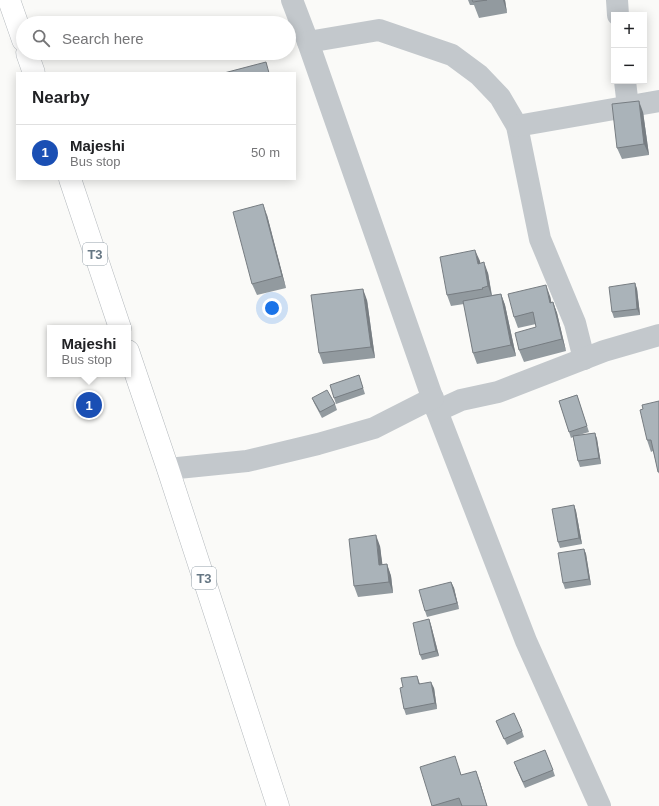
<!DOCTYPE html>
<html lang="en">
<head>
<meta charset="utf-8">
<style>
	:root { --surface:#fff; --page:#f2f2f2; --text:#202124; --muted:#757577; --line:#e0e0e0; --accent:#d93025 }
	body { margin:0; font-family:Arial,sans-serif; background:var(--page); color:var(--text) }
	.controls { position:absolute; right:12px; top:12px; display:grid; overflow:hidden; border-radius:0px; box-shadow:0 2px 10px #0003 }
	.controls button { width:36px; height:36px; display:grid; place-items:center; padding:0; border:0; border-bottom:1px solid var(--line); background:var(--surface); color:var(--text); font:20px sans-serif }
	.you { position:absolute; left:272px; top:308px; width:14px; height:14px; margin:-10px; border:3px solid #fff; border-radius:50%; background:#1a73e8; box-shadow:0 0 0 6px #1a73e833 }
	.badge { display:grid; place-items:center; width:26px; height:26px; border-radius:50%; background:var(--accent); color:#fff; font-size:13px; font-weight:700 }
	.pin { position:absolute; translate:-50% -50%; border:2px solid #fff; box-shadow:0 1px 4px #0006 }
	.popup { position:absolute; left:47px; top:325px; width:84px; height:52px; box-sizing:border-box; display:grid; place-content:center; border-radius:0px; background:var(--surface); filter:drop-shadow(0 1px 3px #0005); font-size:13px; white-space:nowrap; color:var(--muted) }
	.popup b { font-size:15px; color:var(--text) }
	.popup::after { content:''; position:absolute; left:50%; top:100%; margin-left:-8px; border:8px solid transparent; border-top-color:var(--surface) }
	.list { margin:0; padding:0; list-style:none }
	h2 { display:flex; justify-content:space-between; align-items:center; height:52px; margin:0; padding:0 16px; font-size:17px }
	h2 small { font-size:13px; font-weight:400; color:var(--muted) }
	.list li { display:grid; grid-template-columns:26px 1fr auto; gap:12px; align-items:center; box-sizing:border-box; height:56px; padding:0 16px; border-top:1px solid var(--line) }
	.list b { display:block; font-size:15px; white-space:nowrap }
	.list p { margin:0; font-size:13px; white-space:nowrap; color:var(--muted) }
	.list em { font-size:13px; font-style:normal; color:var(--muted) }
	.icon { flex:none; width:22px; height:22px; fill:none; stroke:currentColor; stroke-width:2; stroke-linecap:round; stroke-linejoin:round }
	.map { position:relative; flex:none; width:659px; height:806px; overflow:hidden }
	.search { position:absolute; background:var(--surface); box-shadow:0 2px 10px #0003; left:16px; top:16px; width:280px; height:44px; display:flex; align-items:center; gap:10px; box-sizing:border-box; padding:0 14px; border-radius:22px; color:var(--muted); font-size:15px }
	.panel { position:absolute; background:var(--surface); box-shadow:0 2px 10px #0003; left:16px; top:72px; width:280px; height:108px; border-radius:0px }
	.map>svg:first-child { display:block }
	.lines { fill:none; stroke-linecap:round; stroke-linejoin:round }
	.highway-casing { stroke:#b4b9bd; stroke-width:23 }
	.minor { stroke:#c3c8cc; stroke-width:22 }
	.highway { stroke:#fff; stroke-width:22 }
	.wall { fill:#929a9f }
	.shaded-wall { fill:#777d82 }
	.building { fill:#aab3b9; stroke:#777d82 }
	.labels { text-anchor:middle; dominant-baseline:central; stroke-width:4; stroke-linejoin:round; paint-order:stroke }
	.shield { fill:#fff; stroke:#939fa8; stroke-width:1 }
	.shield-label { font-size:13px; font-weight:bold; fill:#657683 }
</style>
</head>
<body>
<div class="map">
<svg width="659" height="806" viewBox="0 0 659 806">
	<rect width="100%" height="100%" fill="#fafaf8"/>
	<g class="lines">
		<defs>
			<g id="highway">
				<path d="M9 0 23 40"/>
				<path d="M27 53 34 73"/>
				<path d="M70 179 120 328"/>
				<path d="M128 351 168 469 278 806"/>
			</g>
		</defs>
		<use href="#highway" class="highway-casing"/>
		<g class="minor">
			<path d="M292 0 308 42 437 411 526 641 600 806"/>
			<path d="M617 0 618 15"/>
			<path d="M308 42 379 30 452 55 479 75 500 97 517 126 540 239 575 323 584 359"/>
			<path d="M625 81 628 107"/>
			<path d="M517 126 659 101"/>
			<path d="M437 411 461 400 498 392 604 351 659 335"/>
			<path d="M168 469 247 461 318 444 374 428 433 398"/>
		</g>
		<use href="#highway" class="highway"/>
	</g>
	<g class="wall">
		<path d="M468 0H505L507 13 479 18 474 5H470Z"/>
		<path d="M643 112 649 155 622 159 617 148Z"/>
		<path d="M267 215 286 288 257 295 252 284Z"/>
		<path d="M480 261V263L488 273 492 295 501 294 505 305 516 356 477 364 473 353 464 304 451 306 447 295Z"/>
		<path d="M635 283 637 289 640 315 614 318 612 312Z"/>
		<path d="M550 296 551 302H553L557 313 566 351 524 362 519 350 536 327V324L518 328 514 317Z"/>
		<path d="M367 300 375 358 323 364 319 353Z"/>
		<path d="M359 375 365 394 336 404 334 398Z"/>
		<path d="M577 395 589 432 579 435 595 433 597 439 601 464 580 467 578 461 573 437 571 438 559 401Z"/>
		<path d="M312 398 335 404 337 410 322 418 314 403Z"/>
		<path d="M659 401V474L653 451 651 452 647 440 643 409Z"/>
		<path d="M574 505 576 511 582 544 560 548 558 542Z"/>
		<path d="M380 546 382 565 387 564 391 576 393 593 358 597 354 586Z"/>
		<path d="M584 549 586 554 591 585 565 589 563 583Z"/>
		<path d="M451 582 454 588 459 609 427 617 425 611Z"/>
		<path d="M429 619 431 625 439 656 422 660 420 655Z"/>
		<path d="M417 676 420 684 434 688 437 709 406 715 404 709 403 687Z"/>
		<path d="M496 721 522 731 524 737 507 745Z"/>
		<path d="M459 768 461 775 480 782 487 806H432Z"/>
		<path d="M516 768 553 770 555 776 525 788Z"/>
	</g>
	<g class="shaded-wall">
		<path d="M503 0H505L507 13Z"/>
		<path d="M639 101 643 112 649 155 644 144Z"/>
		<path d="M263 204 267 215 286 288 282 276Z"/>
		<path d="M475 250 480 261 482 275 478 264Z"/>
		<path d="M484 262 488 273 492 298 488 286Z"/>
		<path d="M635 283 637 289 640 315 637 309Z"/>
		<path d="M546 285 550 296 554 314 550 303Z"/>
		<path d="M363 289 367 300 375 358 371 347Z"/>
		<path d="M501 294 505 305 516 356 511 345Z"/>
		<path d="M553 302 557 313 566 351 562 339Z"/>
		<path d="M595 433 597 439 601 464 599 458Z"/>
		<path d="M574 505 576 511 582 544 579 538Z"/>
		<path d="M376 535 380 546 384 576 379 565Z"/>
		<path d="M584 549 586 554 591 585 589 579Z"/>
		<path d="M387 564 391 576 393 593 389 582Z"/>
		<path d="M451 582 454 588 459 609 457 603Z"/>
		<path d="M429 619 431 625 439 656 436 651Z"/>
		<path d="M431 682 434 688 437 709 435 703Z"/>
		<path d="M476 771 480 782 487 806Z"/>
	</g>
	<g class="building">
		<path d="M472 0H487L473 2Z"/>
		<path d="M266 62 269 73H224Z"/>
		<path d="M639 101 644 144 617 148 612 104Z"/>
		<path d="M263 204 282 276 252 284 233 212Z"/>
		<path d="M475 250 478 264 484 262 488 286 482 288 483 289 447 295 440 257Z"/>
		<path d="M635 283 637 309 612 312 609 287Z"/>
		<path d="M546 285 550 303 553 302 562 339 519 350 515 333 536 327 533 312 514 317 508 294Z"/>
		<path d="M363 289 371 347 319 353 311 295Z"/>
		<path d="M501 294 511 345 473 353 463 301Z"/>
		<path d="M359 375 363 388 334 398 330 385Z"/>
		<path d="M327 390 335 404 320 412 312 398Z"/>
		<path d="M577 395 587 426 569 432 559 401Z"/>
		<path d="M659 401V472H658L651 440H647L640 410 643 409 642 405Z"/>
		<path d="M595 433 599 458 578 461 573 436Z"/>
		<path d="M574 505 579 538 558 542 552 509Z"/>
		<path d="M376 535 379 565 387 564 389 582 354 586 349 539Z"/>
		<path d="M584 549 589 579 563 583 558 553Z"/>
		<path d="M451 582 457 603 425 611 419 590Z"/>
		<path d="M429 619 436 651 420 655 413 623Z"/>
		<path d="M417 676 419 684 431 682 435 703 404 709 400 688 403 687 401 678Z"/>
		<path d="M514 713 522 731 504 739 496 721Z"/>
		<path d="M545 750 553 770 523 782 514 762Z"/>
		<path d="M455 756 461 775 476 771 487 806H462L459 798 432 806 420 767Z"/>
	</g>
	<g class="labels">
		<g class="shield">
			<rect x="83" y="243" width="24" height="22" rx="3"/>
			<rect x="192" y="567" width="24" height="22" rx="3"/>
		</g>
		<g class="shield-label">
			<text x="95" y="254">T3</text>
			<text x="204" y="578">T3</text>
		</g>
	</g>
</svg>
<div class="controls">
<button>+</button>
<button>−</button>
</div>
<div class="you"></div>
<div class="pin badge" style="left:89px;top:405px;background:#1a4fb4">1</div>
<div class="popup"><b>Majeshi</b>Bus stop</div>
<div class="search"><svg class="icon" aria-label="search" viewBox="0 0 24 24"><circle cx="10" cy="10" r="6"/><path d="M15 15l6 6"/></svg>Search here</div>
<section class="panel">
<h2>Nearby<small></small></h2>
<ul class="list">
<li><span class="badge" style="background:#1a4fb4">1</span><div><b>Majeshi</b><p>Bus stop</p></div><em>50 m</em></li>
</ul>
</section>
</div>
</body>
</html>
